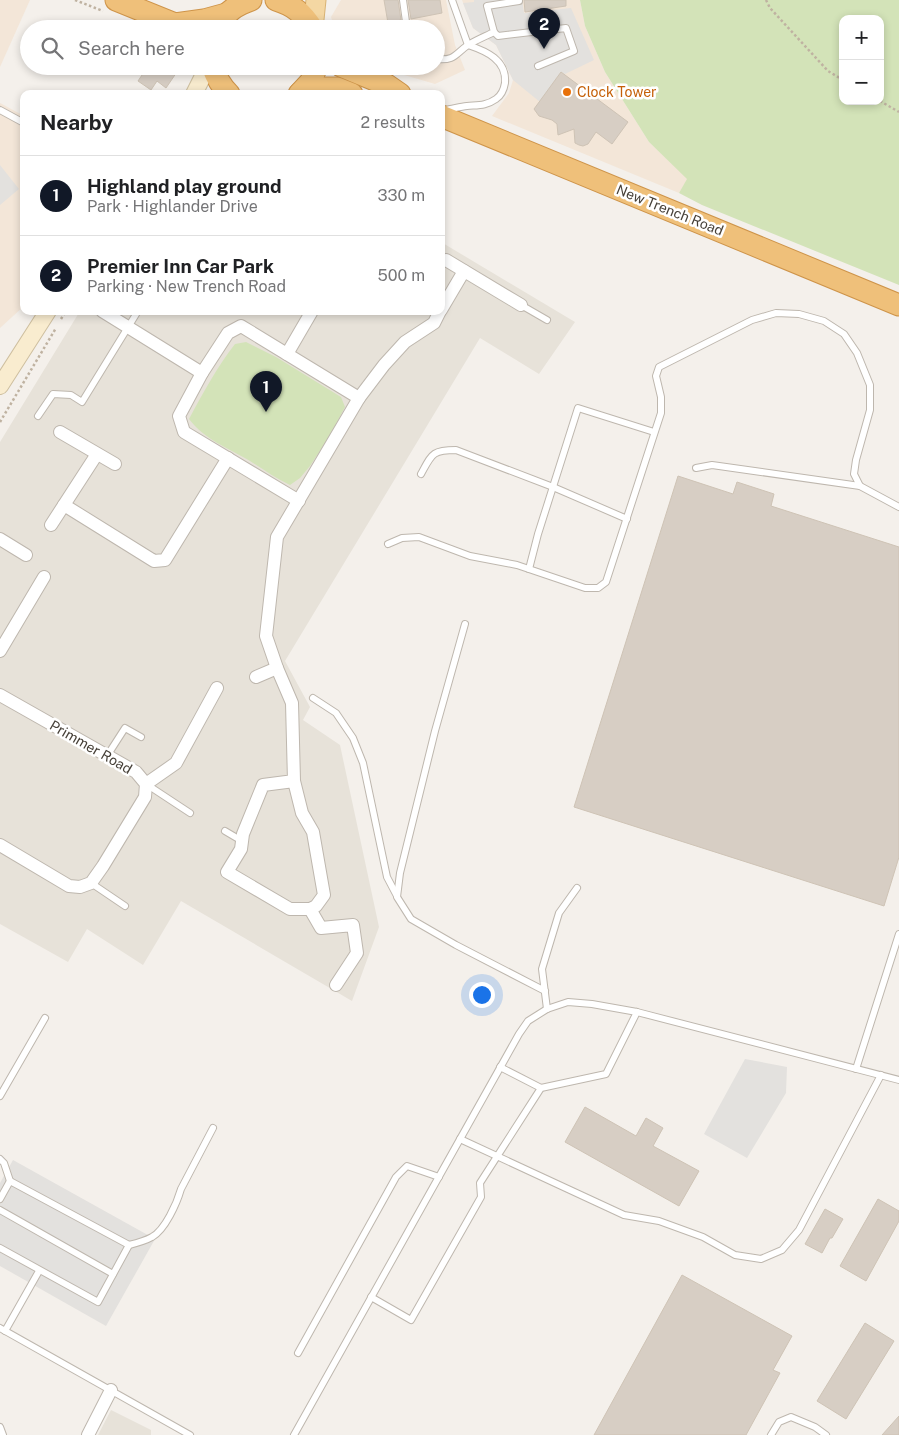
<!DOCTYPE html>
<html lang="en">
<head>
<meta charset="utf-8">
<style>
	:root { --surface:#fff; --page:#f6f6f6; --text:#202124; --muted:#757577; --line:#e0e0e0; --accent:#111827 }
	body { margin:0; font-family:"Public Sans",sans-serif; background:var(--page); color:var(--text) }
	.controls { position:absolute; right:15px; top:15px; display:grid; overflow:hidden; border-radius:10px; box-shadow:0 2px 8px #0003 }
	.controls button { width:45px; height:45px; display:grid; place-items:center; padding:0; border:0; border-bottom:1px solid var(--line); background:var(--surface); color:var(--text); font:25px sans-serif }
	.you { position:absolute; left:481px; top:994px; width:18px; height:18px; margin:-12px; border:4px solid #fff; border-radius:50%; background:#1a73e8; box-shadow:0 0 0 8px #1a73e833 }
	.badge { display:grid; place-items:center; width:32px; height:32px; border-radius:50%; background:var(--accent); color:#fff; font-size:16px; font-weight:700 }
	.pin { position:absolute; translate:-50% -41px; filter:drop-shadow(0 1px 2px #0008) }
	.pin::after { content:''; position:absolute; top:26px; width:18px; height:15px; background:inherit; clip-path:polygon(0 0,100% 0,50% 100%) }
	.list { margin:0; padding:0; list-style:none }
	h2 { display:flex; justify-content:space-between; align-items:center; height:65px; margin:0; padding:0 20px; font-size:21px }
	h2 small { font-size:16px; font-weight:400; color:var(--muted) }
	.list li { display:grid; grid-template-columns:32px 1fr auto; gap:15px; align-items:center; box-sizing:border-box; height:80px; padding:0 20px; border-top:1px solid var(--line) }
	.list b { display:block; font-size:19px; white-space:nowrap }
	.list p { margin:0; font-size:16px; white-space:nowrap; color:var(--muted) }
	.list em { font-size:16px; font-style:normal; color:var(--muted) }
	.icon { flex:none; width:28px; height:28px; fill:none; stroke:currentColor; stroke-width:2; stroke-linecap:round; stroke-linejoin:round }
	.map { position:relative; flex:none; width:899px; height:1435px; overflow:hidden }
	.search { position:absolute; background:var(--surface); box-shadow:0 2px 8px #0003; left:20px; top:20px; width:425px; height:55px; display:flex; align-items:center; gap:12px; box-sizing:border-box; padding:0 18px; border-radius:28px; color:var(--muted); font-size:19px }
	.panel { position:absolute; background:var(--surface); box-shadow:0 2px 8px #0003; left:20px; top:90px; width:425px; height:225px; border-radius:10px }
	.map>svg:first-child { display:block }
	.residential { fill:#e7e2d9 }
	.commercial { fill:#f3e6d8 }
	.green { fill:#d3e3b8; fill-rule:evenodd }
	.parking { fill:#e3e1de }
	.building { fill:#d7cec4; stroke:#cec3b5 }
	.lines { fill:none; stroke-linecap:round; stroke-linejoin:round }
	.lane-casing { stroke:#beb7ae; stroke-width:8 }
	.street-casing { stroke:#beb7ae; stroke-width:14 }
	.secondary-casing { stroke:#cebf9f; stroke-width:18 }
	.primary-casing { stroke:#d8b374; stroke-width:21 }
	.highway-casing { stroke:#ce944a; stroke-width:23 }
	.path { stroke:#bfb2a1; stroke-width:2.5; stroke-dasharray:2.5 2.5; stroke-linecap:butt }
	.lane { stroke:#fff; stroke-width:6 }
	.street { stroke:#fff; stroke-width:12 }
	.secondary { stroke:#f9eccf; stroke-width:16 }
	.primary { stroke:#f4d7a3; stroke-width:19 }
	.highway { stroke:#efc07a; stroke-width:21 }
	.food-dot { fill:#e8710a; stroke:#fff; stroke-width:2 }
	.labels { text-anchor:middle; dominant-baseline:central; stroke-width:5; stroke-linejoin:round; paint-order:stroke }
	.food-label { font-size:14px; fill:#c56008; stroke:#fff; text-anchor:start }
	.street-label { font-size:14px; fill:#474139; stroke:#fff }
</style>
</head>
<body>
<div class="map">
<svg width="899" height="1435" viewBox="0 0 899 1435">
	<rect width="100%" height="100%" fill="#f4f0eb"/>
	<g class="residential">
		<path d="M441 242 575 322 539 374 480 338 285 661 310 707 303 720 340 745 379 927 352 1001 181 901 143 965 87 929 68 962 0 924V442L80 311H441Z"/>
		<path d="M111 1410 151 1430V1435H98Z"/>
	</g>
	<g class="commercial">
		<path d="M0 0H30L0 67Z"/>
		<path d="M341 0H446L455 45 465 70 435 84 394 72 383 66H436V29H335L331 17Z"/>
		<path d="M462 0H580L585 26 605 72 649 142 688 179 679 193 492 116 509 93 513 80 496 45 473 28Z"/>
		<path d="M0 103 24 116V306L0 328Z"/>
	</g>
	<g class="green">
		<path d="M580 0H899V285L702 205 679 193 687 179 649 142 605 72 585 26ZM843 19H880V101H843Z"/>
		<path d="M246 342 276 357 341 397 345 407 329 437 310 466 300 478 290 485C275 478 263 469 250 461 228 448 204 439 189 419 203 393 217 367 235 344Z"/>
	</g>
	<g class="parking">
		<path d="M474 0H522L524 13 571 8 594 60 565 74 561 72 540 102 513 80 496 45 473 28 463 3 474 2Z"/>
		<path d="M0 165 19 189 0 205Z"/>
		<path d="M745 1059 787 1067 786 1093 747 1158 704 1134Z"/>
		<path d="M13 1160 155 1239 106 1326 0 1266V1183Z"/>
	</g>
	<g class="building">
		<path d="M384 0H398L401 20 388 23Z"/>
		<path d="M408 0H440L442 13 411 19Z"/>
		<path d="M524 0H566V6L525 12Z"/>
		<path d="M148 66H181L166 88 157 81 151 90 138 81Z"/>
		<path d="M561 72 628 122 612 144 596 132 588 144 583 146 579 145 575 143 574 129 558 135 557 124 552 120 539 116 534 109Z"/>
		<path d="M678 476 733 494 737 482 774 494 771 506 899 547V857L884 906 574 807Z"/>
		<path d="M585 1107 636 1136 646 1118 663 1128 653 1146 699 1171 679 1206 565 1142Z"/>
		<path d="M878 1199 899 1211V1221L866 1281 840 1266Z"/>
		<path d="M825 1209 843 1219 832 1238H830L822 1253 805 1244Z"/>
		<path d="M682 1275 792 1336 773 1370 780 1373 746 1435H594Z"/>
		<path d="M865 1323 894 1341 846 1419 817 1401Z"/>
		<path d="M899 1416V1435H882Z"/>
	</g>
	<g class="lines">
		<defs>
			<g id="lane">
				<path d="M403 0 407 29"/>
				<path d="M452 0 468 45"/>
				<path d="M494 32 498 36 566 28 574 51 538 66"/>
				<path d="M436 59C455 61 455 54 468 45 476 40 486 36 494 32L487 6 519 1"/>
				<path d="M0 110 24 123"/>
				<path d="M444 110C452 109 459 107 467 106 478 105 486 106 496 99 502 95 504 89 505 83 507 60 486 51 468 45"/>
				<path d="M521 305 547 320"/>
				<path d="M38 416 53 394 71 395 82 402 138 311"/>
				<path d="M696 468 712 465 860 486"/>
				<path d="M421 474C432 454 432 450 456 450L553 487 627 519"/>
				<path d="M388 544 402 538 419 537 470 556 517 565 585 588H598L606 582 661 413V397L656 376 659 367 752 320 776 313 799 314 824 321 844 334 857 353 870 385V410L856 460 854 474 860 486 899 507"/>
				<path d="M529 569 538 534 578 408 654 432"/>
				<path d="M465 624 435 731 400 873 397 897 411 919 456 945 545 991"/>
				<path d="M313 698 336 713 353 738 363 763 387 877 397 896"/>
				<path d="M107 756 125 728 141 737"/>
				<path d="M146 784 190 813"/>
				<path d="M225 831 242 841"/>
				<path d="M91 883 125 906"/>
				<path d="M547 1009 542 969 559 913 577 888"/>
				<path d="M500 1067 541 1088"/>
				<path d="M856 1069 899 934"/>
				<path d="M0 1096 45 1018"/>
				<path d="M460 1139 624 1215 659 1221 703 1237 735 1255 761 1259 782 1250 799 1230 881 1075"/>
				<path d="M0 1159 4 1163 10 1181"/>
				<path d="M0 1199 10 1181 129 1245 98 1302 0 1248"/>
				<path d="M0 1210 113 1274"/>
				<path d="M129 1245C137 1243 145 1241 152 1237 165 1230 177 1203 181 1189L213 1128"/>
				<path d="M371 1297 411 1320 481 1197 480 1183 541 1088 606 1074 637 1012"/>
				<path d="M0 1328 190 1435"/>
				<path d="M5 1331 39 1271"/>
				<path d="M298 1353 396 1177 407 1166 439 1177"/>
				<path d="M0 1427 3 1435"/>
				<path d="M294 1435 519 1034 528 1021 547 1009 568 1002 592 1004 637 1012 899 1080"/>
				<path d="M771 1435 779 1422 791 1417 815 1427 826 1435"/>
			</g>
			<g id="street">
				<path d="M446 260 521 305"/>
				<path d="M441 310 464 271"/>
				<path d="M102 311 202 373 228 333 241 326 359 398"/>
				<path d="M287 354 312 311"/>
				<path d="M202 373 179 416 184 432 299 501"/>
				<path d="M60 432 115 464"/>
				<path d="M64 505 154 561 165 560 228 458"/>
				<path d="M51 525 97 454"/>
				<path d="M0 539 26 555"/>
				<path d="M0 651 44 577"/>
				<path d="M256 677 277 668"/>
				<path d="M0 695 136 772 146 784 145 797 103 866 91 883 80 887 69 886 0 845"/>
				<path d="M294 781 263 785 243 834 241 849 227 872 290 909H310L316 906 324 895 313 832 302 813 294 781 292 703 277 668 266 636 277 537 359 398 384 365 405 342 434 323 440 311"/>
				<path d="M146 784 176 763 217 688"/>
				<path d="M310 909 321 928 353 925 357 953 336 985"/>
				<path d="M88 1435 111 1390"/>
			</g>
			<g id="secondary">
				<path d="M194 94 208 66"/>
				<path d="M0 386 48 311"/>
			</g>
			<path id="primary" d="M313 29 316 0"/>
			<g id="highway">
				<path d="M116 0 175 24 182 29"/>
				<path d="M276 0C295 6 302 13 313 29"/>
				<path d="M175 24 204 20 226 14"/>
				<path d="M218 24C227 12 236 5 251 0"/>
				<path d="M212 66C216 77 221 86 229 94"/>
				<path d="M341 66 387 85 400 94"/>
				<path d="M300 93 320 88H337L352 94"/>
				<path d="M299 94 311 81 317 66"/>
				<path d="M441 116 899 305"/>
			</g>
		</defs>
		<use href="#lane" class="lane-casing"/>
		<use href="#street" class="street-casing"/>
		<use href="#secondary" class="secondary-casing"/>
		<use href="#primary" class="primary-casing"/>
		<use href="#highway" class="highway-casing"/>
		<g class="path">
			<path d="M75 0 103 11"/>
			<path d="M766 0 770 8 828 71 843 80"/>
			<path d="M880 101 899 112"/>
			<path d="M61 319 66 311"/>
			<path d="M0 422 56 328"/>
		</g>
		<use href="#lane" class="lane"/>
		<use href="#street" class="street"/>
		<use href="#secondary" class="secondary"/>
		<use href="#primary" class="primary"/>
		<use href="#highway" class="highway"/>
	</g>
	<circle class="food-dot" cx="567" cy="92" r="5"/>
	<g class="labels">
		<g class="food-label">
			<text x="577" y="92">Clock Tower</text>
		</g>
		<g class="street-label">
			<text transform="translate(670 210) rotate(22)">New Trench Road</text>
			<text transform="translate(91 747) rotate(30)">Primmer Road</text>
		</g>
	</g>
</svg>
<div class="controls">
<button>+</button>
<button>−</button>
</div>
<div class="you"></div>
<div class="pin badge" style="left:266px;top:412px">1</div>
<div class="pin badge" style="left:544px;top:49px">2</div>
<div class="search"><svg class="icon" aria-label="search" viewBox="0 0 24 24"><circle cx="10" cy="10" r="6"/><path d="M15 15l6 6"/></svg>Search here</div>
<section class="panel">
<h2>Nearby<small>2 results</small></h2>
<ul class="list">
<li><span class="badge">1</span><div><b>Highland play ground</b><p>Park · Highlander Drive</p></div><em>330 m</em></li>
<li><span class="badge">2</span><div><b>Premier Inn Car Park</b><p>Parking · New Trench Road</p></div><em>500 m</em></li>
</ul>
</section>
</div>
</body>
</html>
